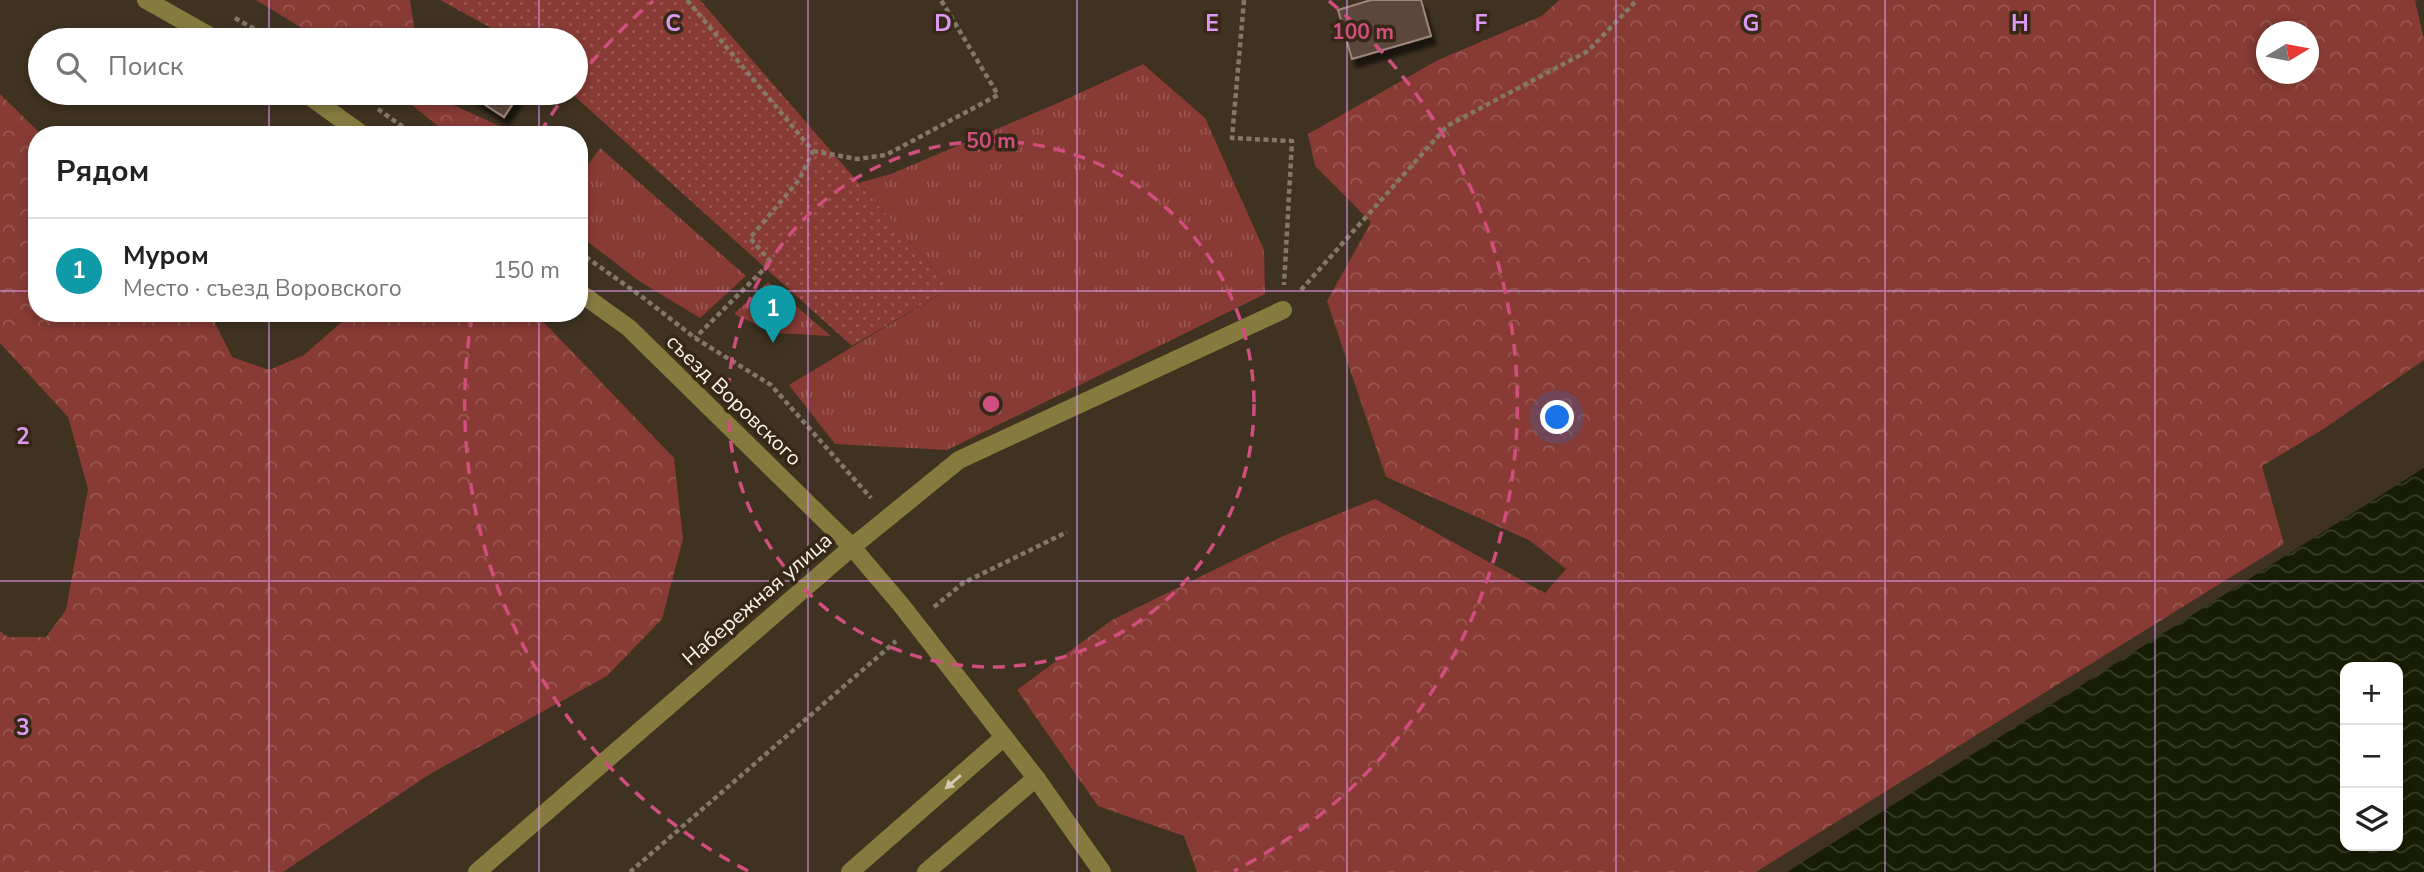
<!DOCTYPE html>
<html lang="ru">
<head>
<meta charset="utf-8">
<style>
	:root { --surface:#fff; --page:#f6f6f6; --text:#222; --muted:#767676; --line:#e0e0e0; --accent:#111827 }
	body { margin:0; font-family:"Nunito Sans",sans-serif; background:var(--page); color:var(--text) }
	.controls { position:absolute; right:21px; bottom:21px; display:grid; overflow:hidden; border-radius:14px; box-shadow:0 4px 10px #0003 }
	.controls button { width:63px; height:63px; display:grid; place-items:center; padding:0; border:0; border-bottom:2px solid var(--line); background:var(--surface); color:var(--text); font:35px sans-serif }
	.compass { position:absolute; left:2256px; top:21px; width:63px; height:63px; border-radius:50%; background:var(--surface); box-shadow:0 4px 10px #0003; rotate:80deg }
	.you { position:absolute; left:1558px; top:418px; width:24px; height:24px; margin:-18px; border:5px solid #fff; border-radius:50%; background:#1a73e8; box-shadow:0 0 0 10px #1a73e833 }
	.badge { display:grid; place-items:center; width:46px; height:46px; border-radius:50%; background:var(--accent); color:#fff; font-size:23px; font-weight:700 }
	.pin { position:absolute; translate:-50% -58px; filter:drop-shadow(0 2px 4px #0008) }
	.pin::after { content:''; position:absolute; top:37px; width:24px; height:21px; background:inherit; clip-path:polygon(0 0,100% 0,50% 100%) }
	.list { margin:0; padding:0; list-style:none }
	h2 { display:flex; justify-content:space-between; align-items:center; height:91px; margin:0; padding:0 28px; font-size:30px }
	h2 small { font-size:23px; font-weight:400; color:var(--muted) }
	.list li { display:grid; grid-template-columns:46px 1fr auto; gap:21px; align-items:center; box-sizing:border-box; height:105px; padding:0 28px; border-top:2px solid var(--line) }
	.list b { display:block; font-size:26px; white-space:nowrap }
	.list p { margin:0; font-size:23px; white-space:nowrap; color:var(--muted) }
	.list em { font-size:23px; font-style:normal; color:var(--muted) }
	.icon { flex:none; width:38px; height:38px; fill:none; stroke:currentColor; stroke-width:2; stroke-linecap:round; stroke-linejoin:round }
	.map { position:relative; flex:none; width:2424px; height:872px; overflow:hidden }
	.search { position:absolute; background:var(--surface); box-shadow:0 4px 10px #0003; left:28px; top:28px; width:560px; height:77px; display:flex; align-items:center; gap:18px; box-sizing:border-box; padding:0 24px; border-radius:38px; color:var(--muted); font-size:26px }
	.panel { position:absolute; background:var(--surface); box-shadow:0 4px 10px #0003; left:28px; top:126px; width:560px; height:196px; border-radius:28px }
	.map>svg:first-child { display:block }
	.grass { fill:url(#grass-tufts) }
	.forest { fill:url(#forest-crowns); fill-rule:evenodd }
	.park { fill:url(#park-dots) }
	.water { fill:url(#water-waves); fill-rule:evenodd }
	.building { fill:#5c473c; stroke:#9e8679; stroke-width:2; filter:url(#shadow) }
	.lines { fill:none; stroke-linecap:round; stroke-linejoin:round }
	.path { stroke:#837868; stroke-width:4.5; stroke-dasharray:5 3.5; stroke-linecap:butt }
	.minor { stroke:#867a3f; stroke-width:18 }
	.oneway { fill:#d3c9ae }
	.grid { fill:none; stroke:#dd99f3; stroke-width:2; stroke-opacity:0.55 }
	.ring { fill:none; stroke:#d04f7e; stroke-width:3.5; stroke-dasharray:12 9 }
	.labels { text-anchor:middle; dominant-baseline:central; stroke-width:7; stroke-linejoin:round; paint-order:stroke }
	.street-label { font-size:21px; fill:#fcf4e9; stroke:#352816 }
	.grid-label { font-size:23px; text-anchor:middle; font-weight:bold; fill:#dd99f3; stroke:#352816; stroke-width:7; stroke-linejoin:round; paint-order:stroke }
	.centre { fill:#d04f7e; stroke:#352816; stroke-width:3.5 }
	.ring-label { font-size:21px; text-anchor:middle; font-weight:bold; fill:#d04f7e; stroke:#352816; stroke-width:7; stroke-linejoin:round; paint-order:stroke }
</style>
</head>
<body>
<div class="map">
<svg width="2424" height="872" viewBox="0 0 2424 872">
	<defs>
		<pattern id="grass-tufts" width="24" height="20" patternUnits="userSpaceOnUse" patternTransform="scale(1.75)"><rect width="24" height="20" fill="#873b34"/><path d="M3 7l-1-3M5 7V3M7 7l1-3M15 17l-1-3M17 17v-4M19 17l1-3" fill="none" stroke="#995851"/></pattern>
		<pattern id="forest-crowns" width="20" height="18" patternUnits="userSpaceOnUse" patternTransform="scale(1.75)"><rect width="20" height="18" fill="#873b34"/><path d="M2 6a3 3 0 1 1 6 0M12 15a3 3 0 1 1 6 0" fill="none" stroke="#995851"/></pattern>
		<pattern id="park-dots" width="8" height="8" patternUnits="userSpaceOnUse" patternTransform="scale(1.75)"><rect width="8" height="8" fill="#873b34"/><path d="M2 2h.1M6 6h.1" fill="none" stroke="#995851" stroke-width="1.8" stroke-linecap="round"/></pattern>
		<pattern id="water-waves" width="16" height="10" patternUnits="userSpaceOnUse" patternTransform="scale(1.75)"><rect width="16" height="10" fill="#161d02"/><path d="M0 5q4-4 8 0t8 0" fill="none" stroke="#393e27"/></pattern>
		<filter id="shadow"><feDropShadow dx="4.5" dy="8" stdDeviation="2" flood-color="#0009"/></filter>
	</defs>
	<rect width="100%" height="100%" fill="#3f3220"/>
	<g class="grass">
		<path d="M1143 64 1205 118 1264 250 1265 294 947 450 835 444 789 385 950 288 859 183 891 174 1058 103Z"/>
		<path d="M600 148 746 276 700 318 639 281 579 235V177Z"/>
		<path d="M768 282 831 336 774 333 734 314Z"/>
	</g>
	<g class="forest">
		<path d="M256 0H410L416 40H321Z"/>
		<path d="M1559 0H2417L2415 1 2424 39V360L2322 430 2262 466 2284 544 1756 872H1197L1184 836 1098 806 1017 690 1112 620 1281 537 1375 499 1545 593 1566 569 1529 540 1386 477 1327 301 1371 222 1315 166 1308 134 1438 60 1542 16ZM2266 32H2308V74H2266Z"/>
		<path d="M397 93H434L436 97 519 135H449Z"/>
		<path d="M0 94 42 135H37V313H210L232 357 269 370 304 355 352 313H535L674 458 683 539 662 619 607 676 430 774 283 872H0V631L8 637H46L66 610 88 489 68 417 0 343Z"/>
	</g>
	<path class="park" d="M440 0H700L950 288 852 346 571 93H576V40H513Z"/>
	<path class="water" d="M2424 468V872H1787ZM2345 667H2398V846H2345Z"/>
	<g class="building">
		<path d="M1371 0H1421L1431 36 1352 59 1338 10Z"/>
		<path d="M467 93H520L504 117Z"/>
	</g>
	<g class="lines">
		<g class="path">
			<path d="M687 0 813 151 799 180 750 238 771 262 695 338"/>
			<path d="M1244 0 1232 138 1292 141 1284 285"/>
			<path d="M235 18 274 40"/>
			<path d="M378 109 414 135"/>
			<path d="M813 151 857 159 886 155 998 95 941 0"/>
			<path d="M579 252 645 299 695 338 771 385 871 498"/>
			<path d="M1301 290 1447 126 1588 51 1637 0"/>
			<path d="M934 607 963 583 1067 532"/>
			<path d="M630 872 896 641"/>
		</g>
		<g class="minor">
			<path d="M146 0 217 40"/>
			<path d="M305 93 363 135"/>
			<path d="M579 292 629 328 852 547 902 606 1036 778 1102 872"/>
			<path d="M477 872 852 547 959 460 1283 310"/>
			<path d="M850 872 1004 737"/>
			<path d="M926 872 1036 778"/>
		</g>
	</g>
	<defs><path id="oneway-solid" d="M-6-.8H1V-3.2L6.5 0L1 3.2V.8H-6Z" transform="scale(1.75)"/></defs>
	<use class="oneway" href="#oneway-solid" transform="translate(953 782) rotate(139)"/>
	<path class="grid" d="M269 0V40M539 0V40M808 0V872M1077 0V872M1347 0V872M1616 0V872M1885 0V872M2155 0V872M269 93V135M539 93V135M0 291H37M579 291H2424M269 313V872M539 313V872M0 581H2424"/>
	<g class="ring">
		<circle cx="991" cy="404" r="263"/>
		<path d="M748 871A526 526 0 0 1 472 317M540 133A526 526 0 0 1 565 95M577 80A526 526 0 0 1 653 1M1329 1A526 526 0 0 1 1234 871"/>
	</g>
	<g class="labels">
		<g class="street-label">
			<text transform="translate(734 400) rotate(44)">съезд Воровского</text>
			<text transform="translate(757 599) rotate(-41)">Набережная улица</text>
		</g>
	</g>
	<g class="grid-label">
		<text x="673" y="31">C</text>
		<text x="943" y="31">D</text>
		<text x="1212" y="31">E</text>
		<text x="1481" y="31">F</text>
		<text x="1751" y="31">G</text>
		<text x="2020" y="31">H</text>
		<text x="23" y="444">2</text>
		<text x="23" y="735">3</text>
	</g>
	<circle cx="991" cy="404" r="10" class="centre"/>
	<g class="ring-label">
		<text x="1363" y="39">100 m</text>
		<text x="991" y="148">50 m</text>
	</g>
</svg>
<div class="controls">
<button>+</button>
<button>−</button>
<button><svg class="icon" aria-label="layers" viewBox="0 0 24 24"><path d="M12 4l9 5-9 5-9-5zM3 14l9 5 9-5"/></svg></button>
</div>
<svg class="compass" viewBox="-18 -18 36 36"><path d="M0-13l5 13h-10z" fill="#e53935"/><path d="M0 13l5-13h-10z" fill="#767676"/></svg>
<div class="you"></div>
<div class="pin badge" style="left:773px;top:343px;background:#0f9aa8">1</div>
<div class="search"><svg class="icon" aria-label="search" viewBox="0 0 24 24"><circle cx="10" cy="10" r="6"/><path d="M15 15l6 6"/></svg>Поиск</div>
<section class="panel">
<h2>Рядом<small></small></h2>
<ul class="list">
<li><span class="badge" style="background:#0f9aa8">1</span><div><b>Муром</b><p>Место · съезд Воровского</p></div><em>150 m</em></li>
</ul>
</section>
</div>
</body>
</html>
